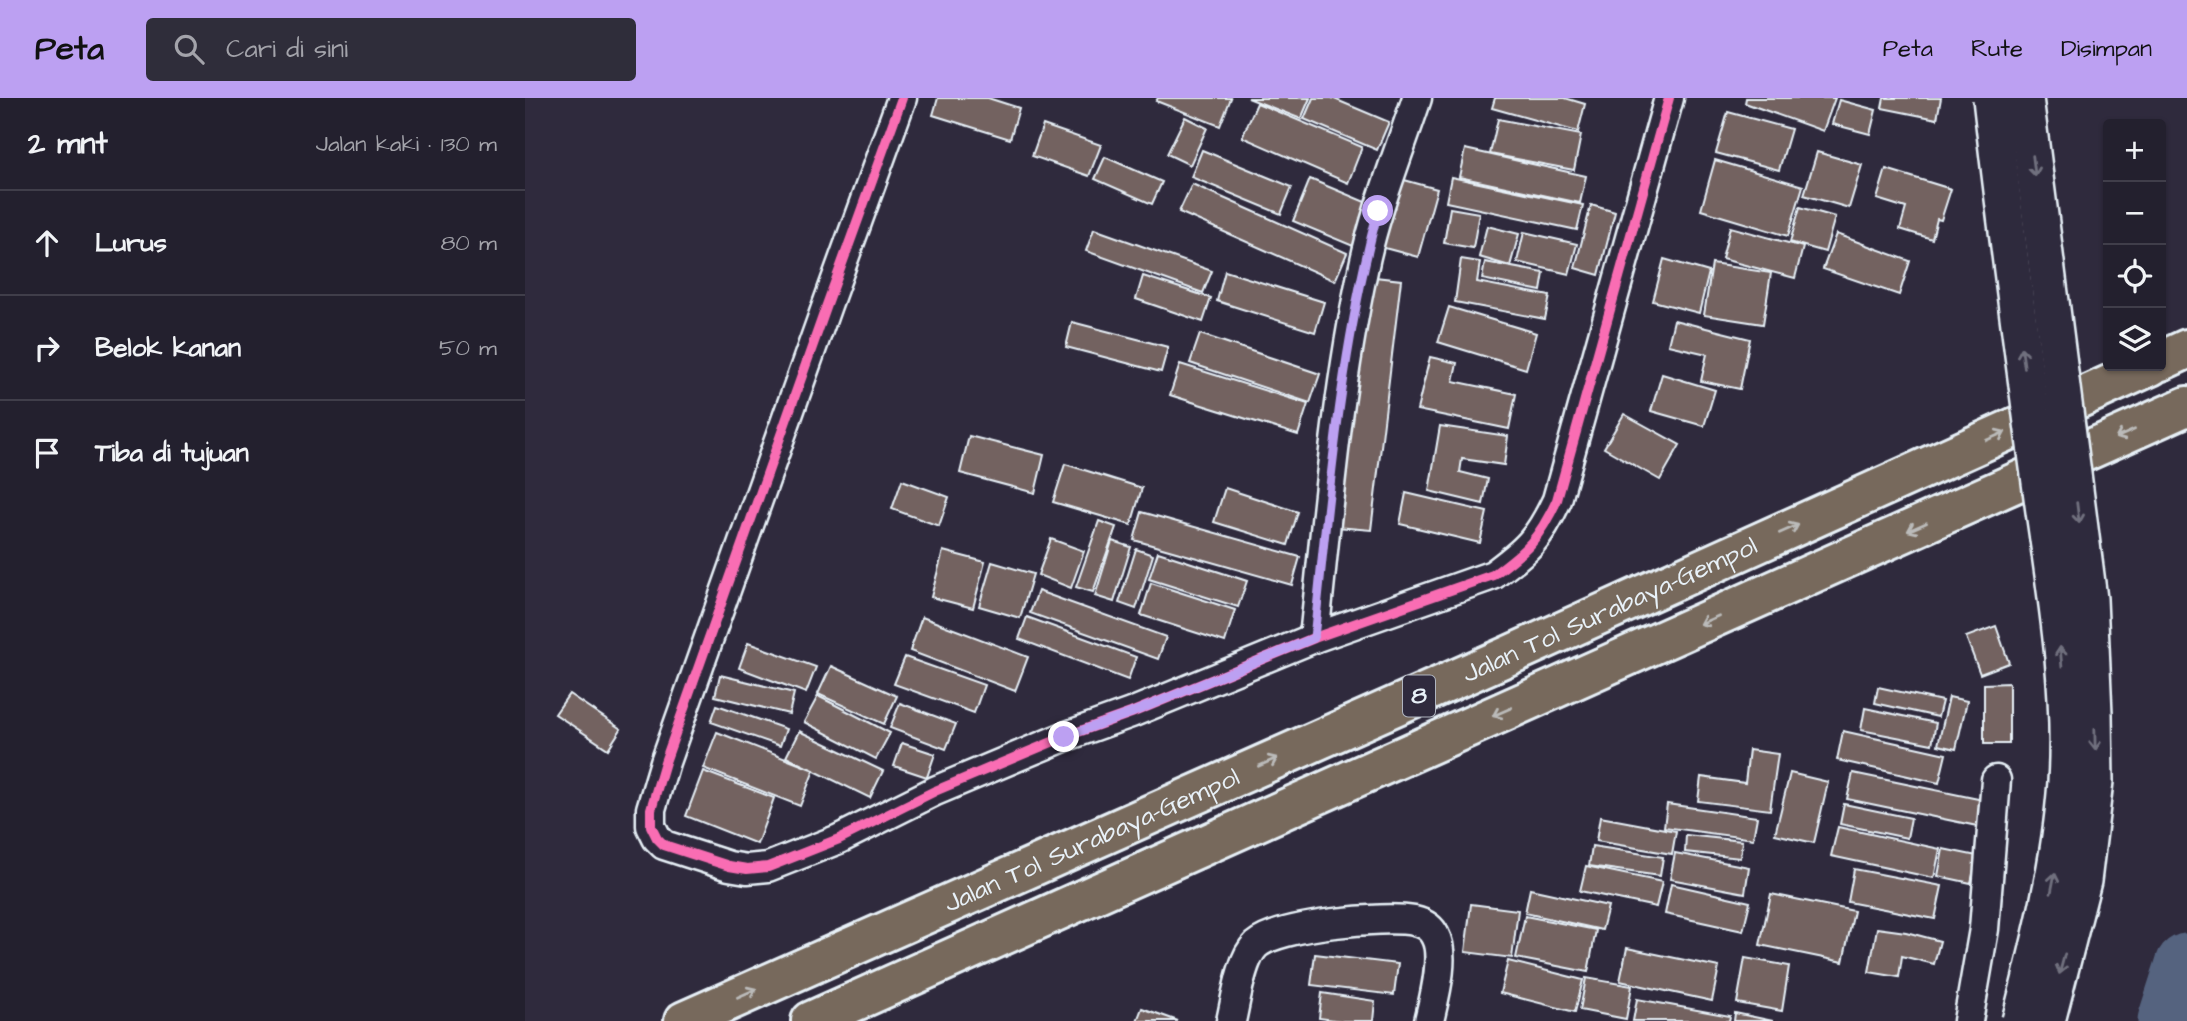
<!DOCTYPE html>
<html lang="id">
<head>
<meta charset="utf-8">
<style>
	:root { --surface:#23202e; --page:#2f2d3a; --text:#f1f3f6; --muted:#a3a3aa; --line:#403e4a; --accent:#bca0f2 }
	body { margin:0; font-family:"Architects Daughter",sans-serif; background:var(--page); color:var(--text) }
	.controls { position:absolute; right:21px; top:21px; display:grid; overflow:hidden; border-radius:7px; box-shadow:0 2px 5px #0004 }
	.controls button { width:63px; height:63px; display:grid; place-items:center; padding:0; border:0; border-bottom:2px solid var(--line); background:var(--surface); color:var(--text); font:35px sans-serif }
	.stop { position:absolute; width:21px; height:21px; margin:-16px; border:5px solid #bca0f2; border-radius:50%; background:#fff }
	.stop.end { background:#bca0f2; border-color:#fff; box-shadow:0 2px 7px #0008 }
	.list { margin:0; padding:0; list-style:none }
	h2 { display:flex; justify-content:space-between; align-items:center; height:91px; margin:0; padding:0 28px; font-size:30px }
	h2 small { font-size:23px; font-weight:400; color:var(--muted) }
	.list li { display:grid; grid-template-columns:46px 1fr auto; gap:21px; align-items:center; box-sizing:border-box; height:105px; padding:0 28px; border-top:2px solid var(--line) }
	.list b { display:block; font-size:26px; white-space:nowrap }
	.list em { font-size:23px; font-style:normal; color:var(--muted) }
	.icon { flex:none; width:38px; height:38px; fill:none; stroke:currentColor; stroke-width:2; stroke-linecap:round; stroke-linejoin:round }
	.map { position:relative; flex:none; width:1662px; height:923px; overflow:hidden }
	header { display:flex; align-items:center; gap:42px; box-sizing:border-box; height:98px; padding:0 35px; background:var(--accent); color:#111 }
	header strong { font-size:33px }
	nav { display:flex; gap:38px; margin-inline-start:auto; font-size:24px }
	.search { width:490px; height:63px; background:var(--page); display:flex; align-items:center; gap:18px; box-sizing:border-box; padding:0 24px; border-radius:7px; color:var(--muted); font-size:26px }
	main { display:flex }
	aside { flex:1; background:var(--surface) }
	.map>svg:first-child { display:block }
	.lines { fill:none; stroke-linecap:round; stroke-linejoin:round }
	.river { stroke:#54647f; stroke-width:63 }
	.building { fill:#736260; stroke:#e8f1f8; stroke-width:2 }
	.minor-casing { stroke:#e8f1f8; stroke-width:33 }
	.motorway-casing { stroke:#e8f1f8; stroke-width:44 }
	.minor { stroke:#2f2a3d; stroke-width:28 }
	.motorway { stroke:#77695c; stroke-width:38 }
	.tertiary-bridge-casing { stroke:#e8f1f8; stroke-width:40; stroke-linecap:butt }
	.tertiary-bridge { stroke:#2f2a3d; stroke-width:35 }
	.cycleway-casing { stroke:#2f2a3d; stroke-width:15 }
	.cycleway { stroke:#f96db3; stroke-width:10 }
	.oneway { stroke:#70707e }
	.oneway2 { stroke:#bbbbba }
	.route { stroke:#bca0f2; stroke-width:9 }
	.labels { text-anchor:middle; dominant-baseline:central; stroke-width:5; stroke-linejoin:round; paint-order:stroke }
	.shield { fill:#2f2a3d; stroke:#b0b5c0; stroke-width:2 }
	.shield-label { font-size:24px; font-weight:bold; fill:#e8f1f8 }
	.street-label { font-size:26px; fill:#e8f1f8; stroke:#2f2a3d }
</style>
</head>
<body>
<header>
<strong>Peta</strong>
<div class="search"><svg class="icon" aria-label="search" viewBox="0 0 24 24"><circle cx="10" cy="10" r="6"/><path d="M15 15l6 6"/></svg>Cari di sini</div>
<nav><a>Peta</a><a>Rute</a><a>Disimpan</a></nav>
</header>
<main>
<aside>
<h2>2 mnt<small>Jalan kaki · 130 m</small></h2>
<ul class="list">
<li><svg class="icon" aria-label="ahead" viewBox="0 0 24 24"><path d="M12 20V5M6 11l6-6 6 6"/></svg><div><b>Lurus</b></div><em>80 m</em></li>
<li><svg class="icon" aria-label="right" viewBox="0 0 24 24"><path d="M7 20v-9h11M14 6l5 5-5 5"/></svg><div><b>Belok kanan</b></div><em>50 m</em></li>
<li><svg class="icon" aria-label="arrive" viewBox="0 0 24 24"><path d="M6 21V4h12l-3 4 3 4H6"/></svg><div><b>Tiba di tujuan</b></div></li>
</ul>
</aside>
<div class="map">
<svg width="1662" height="923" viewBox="0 0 1662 923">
	<rect width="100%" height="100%" fill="#2f2a3d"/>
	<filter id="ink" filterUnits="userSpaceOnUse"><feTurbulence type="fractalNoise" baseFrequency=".0143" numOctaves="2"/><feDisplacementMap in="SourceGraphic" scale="14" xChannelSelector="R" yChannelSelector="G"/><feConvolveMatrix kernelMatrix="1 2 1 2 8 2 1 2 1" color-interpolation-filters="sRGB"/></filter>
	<g filter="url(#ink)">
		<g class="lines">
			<path class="river" d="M1644 923 1662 867"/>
		</g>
		<g class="building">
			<path d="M413 0H463L494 10 485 41 408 17Z"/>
			<path d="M633 0H706L695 28 631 3Z"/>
			<path d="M723 0H785L776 21Z"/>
			<path d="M788 0H807L864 24 852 52 779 21Z"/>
			<path d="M970 0H1040L1060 6 1053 34 967 10Z"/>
			<path d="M1221 0H1310L1298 33 1220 5Z"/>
			<path d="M1359 0H1416L1412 21 1357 10Z"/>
			<path d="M1314 2 1351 12 1345 36 1307 26Z"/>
			<path d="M732 5 837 49 823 85 717 39Z"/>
			<path d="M1203 14 1266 31 1254 72 1191 55Z"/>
			<path d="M660 19 682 30 665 67 642 56Z"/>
			<path d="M973 21 1056 37 1049 72 965 56Z"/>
			<path d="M518 27 576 47 564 78 507 58Z"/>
			<path d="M940 51 1061 78 1055 105 934 79Z"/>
			<path d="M677 52 767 89 756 116 666 79Z"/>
			<path d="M1292 54 1337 67 1324 110 1279 97Z"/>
			<path d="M580 59 637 84 627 106 570 81Z"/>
			<path d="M1190 62 1278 88 1263 138 1176 112Z"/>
			<path d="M1361 71 1426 91 1416 122 1412 121 1407 141 1375 131 1381 110 1352 101Z"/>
			<path d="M926 79 1058 107 1052 132 921 104Z"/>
			<path d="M872 80 912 91 893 159 852 148Z"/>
			<path d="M785 81 845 106 828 148 768 123Z"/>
			<path d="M667 86 822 155 810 183 654 114Z"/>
			<path d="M1066 107 1090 114 1074 177 1050 170Z"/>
			<path d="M1275 109 1310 119 1300 154 1265 144Z"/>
			<path d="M925 110 954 115 948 150 919 145Z"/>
			<path d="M962 128 994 136 985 168 954 159Z"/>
			<path d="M1205 129 1278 149 1270 180 1197 161Z"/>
			<path d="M569 131 687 173 678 195 561 153Z"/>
			<path d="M999 134 1052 146 1044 176 992 164Z"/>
			<path d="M1311 136 1385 163 1374 197 1298 171Z"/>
			<path d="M936 161 955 164 952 184 1025 198 1020 221 930 204Z"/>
			<path d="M1139 161 1184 174 1174 215 1128 203Z"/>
			<path d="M960 164 1019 175 1016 193 957 181Z"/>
			<path d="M1187 166 1246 175 1238 226 1179 217Z"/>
			<path d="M700 173 799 204 790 234 692 203Z"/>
			<path d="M618 178 686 200 678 224 611 201Z"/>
			<path d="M841 178 876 182 846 432 812 429Z"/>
			<path d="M924 209 1011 235 1001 271 913 244Z"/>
			<path d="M1149 222 1225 241 1215 291 1176 283 1182 256 1143 247Z"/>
			<path d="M547 224 643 249 636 274 541 249Z"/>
			<path d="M675 236 795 276 785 305 665 265Z"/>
			<path d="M905 259 932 265 928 283 991 296 984 331 892 312Z"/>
			<path d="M655 266 783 306 773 337 645 297Z"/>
			<path d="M1137 276 1190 292 1179 328 1126 313Z"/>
			<path d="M1099 316 1155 347 1135 382 1079 350Z"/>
			<path d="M915 328 983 338 979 367 937 361 935 374 963 381 958 406 904 393Z"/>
			<path d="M444 338 519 357 510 395 435 375Z"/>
			<path d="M540 366 617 390 606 427 528 404Z"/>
			<path d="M377 382 424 399 414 428 367 411Z"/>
			<path d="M700 390 773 414 763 447 689 424Z"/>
			<path d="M881 395 962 414 955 445 875 426Z"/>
			<path d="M617 414 775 459 767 487 609 442Z"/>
			<path d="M574 423 591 429 568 494 551 489Z"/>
			<path d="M526 441 559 453 546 490 513 477Z"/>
			<path d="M587 443 606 449 589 504 570 498Z"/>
			<path d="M611 451 628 457 611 511 594 505Z"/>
			<path d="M418 453 460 464 448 510 406 499Z"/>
			<path d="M633 454 722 483 713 509 624 481Z"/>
			<path d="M467 464 508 476 495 520 454 508Z"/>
			<path d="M626 485 710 512 700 544 616 517Z"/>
			<path d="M513 493 641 539 633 561 505 515Z"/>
			<path d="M397 519 503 559 490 593 385 553Z"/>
			<path d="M502 519 611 559 603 582 494 541Z"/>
			<path d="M1471 528 1484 565 1455 576 1441 539Z"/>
			<path d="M223 545 291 569 281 595 214 570Z"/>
			<path d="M380 559 459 587 449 615 369 586Z"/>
			<path d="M306 568 372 598 359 626 293 596Z"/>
			<path d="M195 577 269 595 264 616 190 598Z"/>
			<path d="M1484 585V646H1459V586Z"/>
			<path d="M1353 589 1417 603 1413 619 1350 605Z"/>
			<path d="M44 596 96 631 83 651 30 616Z"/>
			<path d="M293 598 365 635 351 661 279 624Z"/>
			<path d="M1424 599 1442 603 1431 651 1413 647Z"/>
			<path d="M375 605 431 626 421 651 365 630Z"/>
			<path d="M192 607 261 631 255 648 186 624Z"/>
			<path d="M1340 610 1411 625 1407 646 1336 632Z"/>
			<path d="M274 633 358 673 345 700 261 659Z"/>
			<path d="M1318 633 1421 656 1414 685 1312 662Z"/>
			<path d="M192 634 289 672 275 708 178 670Z"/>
			<path d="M377 645 410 656 402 679 369 668Z"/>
			<path d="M1224 652 1253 656 1245 712 1173 703 1176 679 1220 685Z"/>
			<path d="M178 673 249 700 232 746 161 718Z"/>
			<path d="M1265 675 1303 684 1289 745 1250 736Z"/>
			<path d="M1328 675 1463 703 1457 729 1322 701Z"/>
			<path d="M1142 706 1232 719 1228 741 1139 729Z"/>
			<path d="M1319 706 1386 720 1382 740 1315 726Z"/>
			<path d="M1075 719 1151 733 1147 756 1071 743Z"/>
			<path d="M1313 729 1415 751 1409 780 1306 758Z"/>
			<path d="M1161 737 1217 743 1215 760 1160 754Z"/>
			<path d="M1067 748 1138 759 1135 778 1064 768Z"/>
			<path d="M1418 751 1452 758 1446 785 1413 778Z"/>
			<path d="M1150 755 1224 769 1220 795 1145 781Z"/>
			<path d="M1061 768 1137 784 1131 809 1055 793Z"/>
			<path d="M1329 771 1417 788 1410 821 1323 804Z"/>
			<path d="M1146 786 1225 804 1218 833 1140 816Z"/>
			<path d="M1005 791 1083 808 1077 832 1000 815Z"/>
			<path d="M1246 796 1329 813 1318 864 1235 847Z"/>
			<path d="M946 806 993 812 987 860 940 854Z"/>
			<path d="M1000 818 1071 832 1063 874 991 860Z"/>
			<path d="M1352 830 1381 834 1415 843 1409 866 1377 858 1374 879 1344 874Z"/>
			<path d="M1102 850 1194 869 1187 903 1095 883Z"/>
			<path d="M790 856 873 866 869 897 786 887Z"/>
			<path d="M1220 860 1264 868 1257 913 1212 905Z"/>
			<path d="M983 863 1058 882 1050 914 975 895Z"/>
			<path d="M1061 880 1107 888 1101 921 1055 912Z"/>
			<path d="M797 895 850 903 848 923H817L794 920Z"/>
			<path d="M1112 901 1205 918 1204 923H1108Z"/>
			<path d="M617 910 653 923H612Z"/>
			<path d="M1210 915 1248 923H1209Z"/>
		</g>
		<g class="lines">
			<defs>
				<g id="minor">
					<path d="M377 0 302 207 140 664 126 711V728L132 740 139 747 204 768 222 771 243 769 314 741 410 693 539 639 606 615 789 540 968 477C1002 452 1014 441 1032 402L1144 0"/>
					<path d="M789 540C802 417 812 293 838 172 850 113 873 57 892 0"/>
					<path d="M706 923C711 902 716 861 731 847 753 827 860 817 889 823 898 825 906 829 910 838 921 858 909 901 904 923"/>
					<path d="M1443 923 1459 831 1471 682"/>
				</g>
				<g id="motorway">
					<path d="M1636 263 1662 251"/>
					<path id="s1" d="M159 923 985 557 1626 268"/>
					<path d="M286 923 1662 308"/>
				</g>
			</defs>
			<use href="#minor" class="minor-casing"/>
			<use href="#motorway" class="motorway-casing"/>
			<use href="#minor" class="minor"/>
			<use href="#motorway" class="motorway"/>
			<defs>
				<g id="tertiary-bridge">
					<path d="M1466 0C1481 133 1499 266 1517 399 1530 493 1547 589 1541 684 1535 766 1515 844 1495 923"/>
					<path d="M1500 0 1564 501 1569 616 1570 683 1558 783 1522 923"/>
				</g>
			</defs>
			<use href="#tertiary-bridge" class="tertiary-bridge-casing"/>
			<use href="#tertiary-bridge" class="tertiary-bridge"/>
			<defs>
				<path id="cycleway" d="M377 0 302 207 140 664 126 711V728L132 740 139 747 204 768 222 771 243 769 314 741 410 693 539 639 606 615 789 540 968 477C1002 452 1014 441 1032 402L1144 0"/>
			</defs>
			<use href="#cycleway" class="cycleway-casing"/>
			<use href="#cycleway" class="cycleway"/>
		</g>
		<defs><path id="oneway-shaft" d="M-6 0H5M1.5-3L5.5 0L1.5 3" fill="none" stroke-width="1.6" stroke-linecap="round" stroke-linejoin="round" transform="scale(1.75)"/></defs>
		<g class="oneway">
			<use href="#oneway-shaft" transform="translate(1509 68) rotate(83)"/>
			<use href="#oneway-shaft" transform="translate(1498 260) rotate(-98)"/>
			<use href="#oneway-shaft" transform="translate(1553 415) rotate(83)"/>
			<use href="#oneway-shaft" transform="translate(1536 559) rotate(-95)"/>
			<use href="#oneway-shaft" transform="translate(1570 642) rotate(89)"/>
			<use href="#oneway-shaft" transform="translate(1528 785) rotate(-79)"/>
			<use href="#oneway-shaft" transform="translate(1537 866) rotate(105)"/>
		</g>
		<g class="oneway2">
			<use href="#oneway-shaft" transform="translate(1600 336) rotate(156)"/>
			<use href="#oneway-shaft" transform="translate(1471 338) rotate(-24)"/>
			<use href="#oneway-shaft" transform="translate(1392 429) rotate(156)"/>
			<use href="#oneway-shaft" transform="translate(1264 431) rotate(-24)"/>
			<use href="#oneway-shaft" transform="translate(1184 522) rotate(156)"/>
			<use href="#oneway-shaft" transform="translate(977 614) rotate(156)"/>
			<use href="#oneway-shaft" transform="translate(743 664) rotate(-24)"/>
			<use href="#oneway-shaft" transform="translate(222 895) rotate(-24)"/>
		</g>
	</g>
	<g class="lines" filter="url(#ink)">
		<path class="route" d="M539 639 606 615 789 540C804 397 815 253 853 113"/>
	</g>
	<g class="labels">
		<rect class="shield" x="878" y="577.5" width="32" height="41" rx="5"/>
		<g class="shield-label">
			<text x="894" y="598">8</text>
		</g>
		<g class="street-label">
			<text stroke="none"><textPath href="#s1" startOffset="1013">Jalan Tol Surabaya–Gempol</textPath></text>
			<text stroke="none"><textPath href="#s1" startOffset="446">Jalan Tol Surabaya–Gempol</textPath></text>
		</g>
	</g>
</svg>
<div class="controls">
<button>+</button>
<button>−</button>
<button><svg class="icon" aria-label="locate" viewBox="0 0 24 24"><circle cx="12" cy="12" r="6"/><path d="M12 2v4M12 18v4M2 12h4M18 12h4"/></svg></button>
<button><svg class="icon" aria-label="layers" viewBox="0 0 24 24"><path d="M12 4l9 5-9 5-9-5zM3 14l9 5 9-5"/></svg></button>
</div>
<div class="stop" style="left:853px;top:113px"></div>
<div class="stop end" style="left:539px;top:639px"></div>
</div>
</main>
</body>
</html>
